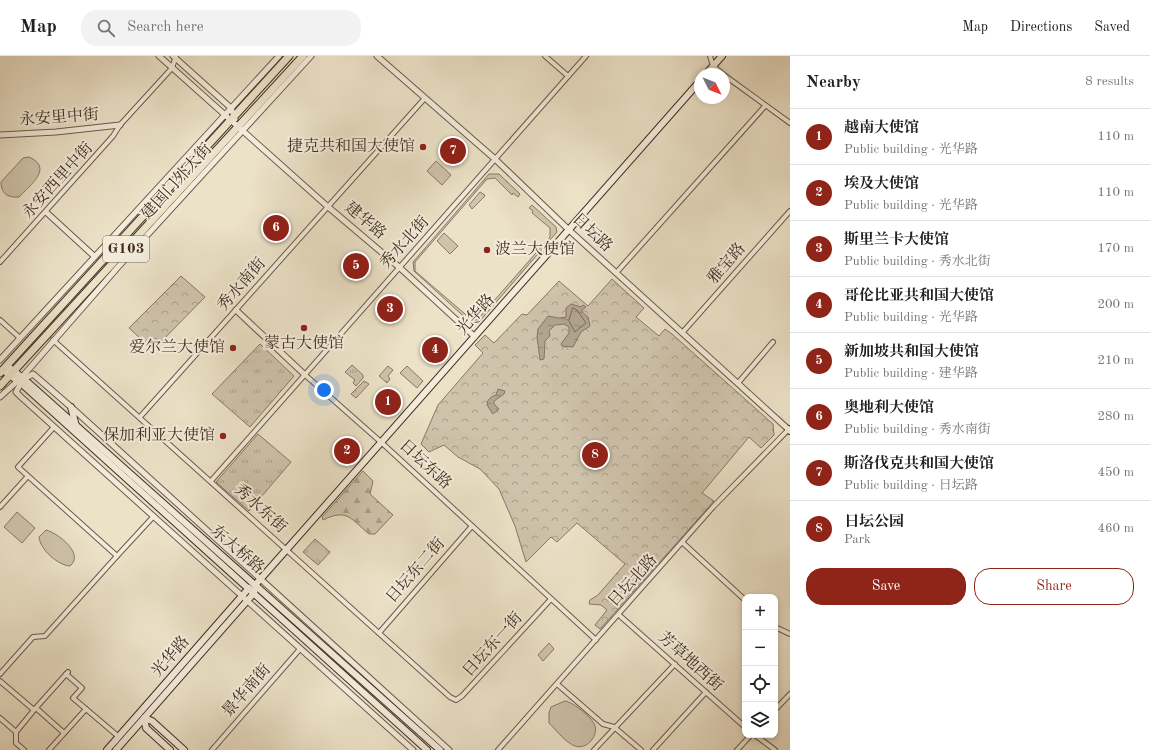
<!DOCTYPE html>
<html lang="en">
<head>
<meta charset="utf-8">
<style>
	:root { --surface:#fff; --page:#f2f2f2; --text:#202124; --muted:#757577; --line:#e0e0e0; --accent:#8f2418 }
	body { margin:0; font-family:"Old Standard TT","Noto Serif SC",serif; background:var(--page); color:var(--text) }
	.controls { position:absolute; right:12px; bottom:12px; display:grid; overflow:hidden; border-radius:8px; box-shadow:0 2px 6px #0003 }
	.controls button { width:36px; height:36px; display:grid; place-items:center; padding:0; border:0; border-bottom:1px solid var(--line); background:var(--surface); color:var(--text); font:20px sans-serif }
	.compass { position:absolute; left:694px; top:12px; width:36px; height:36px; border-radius:50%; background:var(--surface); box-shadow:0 2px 6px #0003; rotate:132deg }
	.you { position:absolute; left:324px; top:334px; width:14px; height:14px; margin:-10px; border:3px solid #fff; border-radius:50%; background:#1a73e8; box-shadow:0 0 0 6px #1a73e833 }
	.badge { display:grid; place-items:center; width:26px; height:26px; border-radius:50%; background:var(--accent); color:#fff; font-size:13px; font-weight:700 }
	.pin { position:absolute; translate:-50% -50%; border:2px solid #fff; box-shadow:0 1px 4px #0006 }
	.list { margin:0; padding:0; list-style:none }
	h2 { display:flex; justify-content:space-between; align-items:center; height:52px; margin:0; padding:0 16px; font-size:17px }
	h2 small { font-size:13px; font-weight:400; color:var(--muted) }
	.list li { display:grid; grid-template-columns:26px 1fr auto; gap:12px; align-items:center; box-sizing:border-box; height:56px; padding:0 16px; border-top:1px solid var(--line) }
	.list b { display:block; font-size:15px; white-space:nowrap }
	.list p { margin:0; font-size:13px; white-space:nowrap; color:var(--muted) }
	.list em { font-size:13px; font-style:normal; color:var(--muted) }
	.actions { display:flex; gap:8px; padding:12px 16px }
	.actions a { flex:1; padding:9px 0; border:1px solid var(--accent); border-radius:16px; text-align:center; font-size:14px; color:var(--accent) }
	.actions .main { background:var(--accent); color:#fff }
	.icon { flex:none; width:22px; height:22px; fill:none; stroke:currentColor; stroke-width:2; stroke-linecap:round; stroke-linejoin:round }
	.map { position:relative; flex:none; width:790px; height:694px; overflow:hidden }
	header { display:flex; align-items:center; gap:24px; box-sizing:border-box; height:56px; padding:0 20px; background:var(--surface); border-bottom:1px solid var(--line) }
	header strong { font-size:19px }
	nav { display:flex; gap:22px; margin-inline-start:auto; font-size:14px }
	.search { width:280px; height:36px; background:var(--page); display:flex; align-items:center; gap:10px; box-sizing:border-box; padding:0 14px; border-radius:16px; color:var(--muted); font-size:15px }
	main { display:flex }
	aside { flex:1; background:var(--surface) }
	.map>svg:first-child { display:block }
	.grass { fill:url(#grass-tufts); stroke:#887867 }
	.forest { fill:url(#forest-firs); stroke:#887867 }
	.park { fill:url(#park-crowns); stroke:#887867 }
	.garden { fill:#cfc3ac; stroke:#887867 }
	.water { fill:url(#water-ripples); stroke:#857464 }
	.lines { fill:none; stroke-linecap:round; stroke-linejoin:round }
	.shore { stroke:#7a6859; stroke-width:1 }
	.minor-casing { stroke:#6c5a4c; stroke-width:6 }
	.tertiary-casing { stroke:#6c5a4c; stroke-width:7 }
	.secondary-casing { stroke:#412d22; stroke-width:8 }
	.trunk-casing { stroke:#412d22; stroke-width:9 }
	.minor { stroke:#f3ecdb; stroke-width:4 }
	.tertiary { stroke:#f3ecdb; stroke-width:5 }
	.secondary { stroke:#f3ecdb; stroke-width:6 }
	.trunk { stroke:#ece2c8; stroke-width:7 }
	.poi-dot { fill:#8f2418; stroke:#f3ecdb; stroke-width:1.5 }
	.labels { text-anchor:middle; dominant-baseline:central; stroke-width:4; stroke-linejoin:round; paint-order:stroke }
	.shield { fill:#f3ecdb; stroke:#76665a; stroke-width:1 }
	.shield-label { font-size:15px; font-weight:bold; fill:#412d22 }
	.street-label { font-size:16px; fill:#412d22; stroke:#f3ecdb }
	.poi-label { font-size:16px; fill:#412d22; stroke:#f3ecdb; text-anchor:end }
</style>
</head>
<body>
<header>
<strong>Map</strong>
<div class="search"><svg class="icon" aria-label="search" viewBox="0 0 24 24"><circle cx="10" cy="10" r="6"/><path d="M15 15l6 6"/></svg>Search here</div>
<nav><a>Map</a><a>Directions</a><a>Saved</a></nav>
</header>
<main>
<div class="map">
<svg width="790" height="694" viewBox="0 0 790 694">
	<defs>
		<pattern id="grass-tufts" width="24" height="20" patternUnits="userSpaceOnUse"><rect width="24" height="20" fill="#cfc3ac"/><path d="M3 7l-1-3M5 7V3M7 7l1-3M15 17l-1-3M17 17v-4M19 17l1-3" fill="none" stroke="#aa9f8c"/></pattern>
		<pattern id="forest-firs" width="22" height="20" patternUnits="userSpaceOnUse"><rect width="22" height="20" fill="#cfc3ac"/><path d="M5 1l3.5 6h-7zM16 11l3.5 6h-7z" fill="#aa9f8c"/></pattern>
		<pattern id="park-crowns" width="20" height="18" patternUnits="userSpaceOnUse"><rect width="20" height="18" fill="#cfc3ac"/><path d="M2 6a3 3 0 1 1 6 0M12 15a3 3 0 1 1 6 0" fill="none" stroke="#aa9f8c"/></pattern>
		<pattern id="water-ripples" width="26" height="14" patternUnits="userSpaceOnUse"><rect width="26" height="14" fill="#b2a490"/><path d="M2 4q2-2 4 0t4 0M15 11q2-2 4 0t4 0" fill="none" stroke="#928675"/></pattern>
	</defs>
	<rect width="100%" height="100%" fill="#ece2c8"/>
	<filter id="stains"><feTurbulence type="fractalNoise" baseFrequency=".005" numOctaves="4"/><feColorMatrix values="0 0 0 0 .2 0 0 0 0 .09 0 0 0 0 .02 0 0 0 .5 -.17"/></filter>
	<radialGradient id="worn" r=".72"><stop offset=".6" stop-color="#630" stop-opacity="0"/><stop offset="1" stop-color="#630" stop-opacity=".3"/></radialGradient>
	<g class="grass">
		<path d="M489 118H499L520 138 518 141 513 137 512 139 495 122 487 123 415 206V215L472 264 478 263 550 181V172L532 157 533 155 529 152 532 149 556 171 557 176 479 266 471 267 414 215 413 206Z"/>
		<path d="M480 136 485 139 484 141 472 153 469 149Z"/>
		<path d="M260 288 294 320 250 371 212 338Z"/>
		<path d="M352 309 363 319V322L356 330 353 327 355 324 345 316Z"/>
		<path d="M388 310 393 314 388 320 390 323 387 327 379 320Z"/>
		<path d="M364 325 369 328 356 342 351 338Z"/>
		<path d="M258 378 291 406 249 455 216 426Z"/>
		<path d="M315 483 330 496 318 509 303 496Z"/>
	</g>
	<path class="forest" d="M363 415 373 425 370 438 393 459 375 478H369C351 463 347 452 323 464L322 461Z"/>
	<g class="park">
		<path d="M181 220 205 241 153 294 129 272Z"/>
		<path d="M612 223 644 252 636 261 659 280 665 273 672 278 773 368 774 379 761 392 749 381 702 437 714 445 600 573 595 569 607 554 601 549 589 548 590 544 598 539 625 508 577 467 557 486 551 481 526 506 515 470 499 433 480 413 458 401 444 389 429 396 421 388 438 349 483 297 475 289 485 279 494 287 522 258 527 259 559 225 588 250Z"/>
	</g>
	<g class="garden">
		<path d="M29 101C54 112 30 129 19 141 7 142 1 137 1 126L23 102Z"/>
		<path d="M436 105 451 119 442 129 427 115Z"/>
		<path d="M444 177 458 190 450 198 437 185Z"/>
		<path d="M407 310 423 325 417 332 400 317Z"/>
		<path d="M17 456 35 472 22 487 4 471Z"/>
		<path d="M46 474C58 477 85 498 70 510 57 509 40 493 39 481Z"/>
		<path d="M549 587 554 593 543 605 538 599Z"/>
		<path d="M565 645C573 646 593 662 595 670 598 681 586 694 575 690 566 687 556 674 549 667V657L551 651Z"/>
	</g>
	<g class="water">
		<path d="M571 248 581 251 583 249 586 251 581 255 588 261 590 270 581 276 573 291 562 290 561 288 569 277V271L564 268 555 269 549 275 550 280 545 285 544 303 540 304 537 281 538 273 548 260 559 262 566 261V252Z"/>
		<path d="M498 333 505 335 504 338 494 345V348L499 353 493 358 487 349C487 343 491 341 496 339Z"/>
	</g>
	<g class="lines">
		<path class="shore" d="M573 252 577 254 586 267 575 276 569 265Z"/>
		<defs>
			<g id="minor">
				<path d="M545 0 568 20"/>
				<path d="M710 0 713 10 723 18"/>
				<path d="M724 19 790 67"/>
				<path d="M0 206 113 80 120 69 172 12 176 0"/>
				<path d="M616 217 765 50"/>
				<path d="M0 264 20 282"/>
				<path d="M682 277 790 155"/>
				<path d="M53 284 450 641 456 644 462 640 551 543"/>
				<path d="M304 318 382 387 596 584"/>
				<path d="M738 327 773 286"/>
				<path d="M140 361 425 42"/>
				<path d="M54 371 18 411 117 500 153 461"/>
				<path d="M211 425 586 0"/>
				<path d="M0 451 28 420"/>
				<path d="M683 487 745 544"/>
				<path d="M619 559 745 671"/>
				<path d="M775 571 790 578"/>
				<path d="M379 577 472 470"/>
				<path d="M0 618 33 581 45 580 117 500"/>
				<path d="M66 618 82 632 73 642 119 681"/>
				<path d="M0 625 34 654 68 616"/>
				<path d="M557 628 603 668 614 671 641 694"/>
				<path d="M36 652 64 677"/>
				<path d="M775 654 790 638"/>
				<path d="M0 662 16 676V687L24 694"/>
				<path d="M16 676 34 654"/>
				<path d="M755 679 775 694"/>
				<path d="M49 694 86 653"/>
				<path d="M212 694 300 593"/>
				<path d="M498 694 713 451 789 373"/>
				<path d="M594 694 675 608"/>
				<path d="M653 694 706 636"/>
				<path d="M737 694 751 679"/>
			</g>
			<g id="tertiary">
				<path d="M159 0 327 150 399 211 474 280"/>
				<path d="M173 0 231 52 235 63"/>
				<path d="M377 0 495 103 569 174 788 373"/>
				<path d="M0 79 56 76 120 69"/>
				<path d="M46 156 94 200"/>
				<path d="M236 254 304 318"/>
				<path d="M0 304 279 0"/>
				<path d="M24 323 33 318 71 351 449 694"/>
				<path d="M21 327 16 336 21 341 413 694"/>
				<path d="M0 341 22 321 118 211 311 0"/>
			</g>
			<g id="secondary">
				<path d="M706 18 722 0"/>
				<path d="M7 310 24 323 440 694"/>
				<path d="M3 314 23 329 427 694"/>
				<path d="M71 351 76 370"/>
				<path d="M788 373 790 375"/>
				<path d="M107 694 249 532"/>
				<path d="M116 694 254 537 256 528 287 493 700 25"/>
				<path d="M170 694 146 672 144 662 152 665 184 694"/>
			</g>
			<g id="trunk">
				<path d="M0 317 289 0"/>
				<path d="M0 330 303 0"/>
			</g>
		</defs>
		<use href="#minor" class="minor-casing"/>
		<use href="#tertiary" class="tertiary-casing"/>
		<use href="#secondary" class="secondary-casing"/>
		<use href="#trunk" class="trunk-casing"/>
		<use href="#minor" class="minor"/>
		<use href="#tertiary" class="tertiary"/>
		<use href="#secondary" class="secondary"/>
		<use href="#trunk" class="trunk"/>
	</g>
	<g class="poi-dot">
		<circle cx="423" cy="91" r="4"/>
		<circle cx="487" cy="194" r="4"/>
		<circle cx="304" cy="272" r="4"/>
		<circle cx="233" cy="292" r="4"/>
		<circle cx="223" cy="380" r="4"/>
	</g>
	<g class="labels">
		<rect class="shield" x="103" y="180" width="46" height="26" rx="3"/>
		<g class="shield-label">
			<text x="126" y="193">G103</text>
		</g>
		<g class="street-label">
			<text transform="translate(59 62) rotate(-4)">永安里中街</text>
			<text transform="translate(58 125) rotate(-48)">永安西里中街</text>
			<text transform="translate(177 126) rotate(-48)">建国门外大街</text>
			<text transform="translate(365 165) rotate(40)">建华路</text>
			<text transform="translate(592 177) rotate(43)">日坛路</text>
			<text transform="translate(405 187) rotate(-48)">秀水北街</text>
			<text transform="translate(727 208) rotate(-49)">雅宝路</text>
			<text transform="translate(242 229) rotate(-49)">秀水南街</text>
			<text transform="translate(476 259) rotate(-48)">光华路</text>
			<text transform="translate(425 409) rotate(43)">日坛东路</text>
			<text transform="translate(260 453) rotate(42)">秀水东街</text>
			<text transform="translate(237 494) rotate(41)">东大桥路</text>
			<text transform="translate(416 515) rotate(-49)">日坛东二街</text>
			<text transform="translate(633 525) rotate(-48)">日坛北路</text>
			<text transform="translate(493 589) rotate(-48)">日坛东一街</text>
			<text transform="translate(171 601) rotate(-49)">光华路</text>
			<text transform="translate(690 606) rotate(42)">芳草地西街</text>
			<text transform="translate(247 635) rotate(-49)">景华南街</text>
		</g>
		<g class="poi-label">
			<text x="415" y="91">捷克共和国大使馆</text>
			<text x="495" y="194" text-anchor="start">波兰大使馆</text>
			<text x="304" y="288" text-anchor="middle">蒙古大使馆</text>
			<text x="225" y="292">爱尔兰大使馆</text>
			<text x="215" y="380">保加利亚大使馆</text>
		</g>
	</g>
	<rect width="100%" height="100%" filter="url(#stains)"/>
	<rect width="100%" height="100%" fill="url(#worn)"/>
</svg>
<div class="controls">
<button>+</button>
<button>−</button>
<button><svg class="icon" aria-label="locate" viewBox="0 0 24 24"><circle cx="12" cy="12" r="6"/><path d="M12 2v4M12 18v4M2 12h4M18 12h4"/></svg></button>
<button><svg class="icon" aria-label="layers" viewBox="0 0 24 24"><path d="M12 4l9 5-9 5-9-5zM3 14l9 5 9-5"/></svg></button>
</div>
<svg class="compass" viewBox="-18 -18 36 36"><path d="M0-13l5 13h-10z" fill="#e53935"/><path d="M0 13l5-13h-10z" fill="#757577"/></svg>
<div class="you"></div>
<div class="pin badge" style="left:388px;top:346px">1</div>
<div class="pin badge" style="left:347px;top:395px">2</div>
<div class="pin badge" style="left:390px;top:253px">3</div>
<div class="pin badge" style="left:435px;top:294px">4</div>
<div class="pin badge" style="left:356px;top:210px">5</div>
<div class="pin badge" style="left:276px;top:172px">6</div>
<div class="pin badge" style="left:453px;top:95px">7</div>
<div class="pin badge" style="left:595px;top:399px">8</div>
</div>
<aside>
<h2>Nearby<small>8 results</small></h2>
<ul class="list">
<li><span class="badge">1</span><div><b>越南大使馆</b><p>Public building · 光华路</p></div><em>110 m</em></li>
<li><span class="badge">2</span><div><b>埃及大使馆</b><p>Public building · 光华路</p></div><em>110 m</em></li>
<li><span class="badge">3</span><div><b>斯里兰卡大使馆</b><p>Public building · 秀水北街</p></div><em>170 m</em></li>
<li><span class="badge">4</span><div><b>哥伦比亚共和国大使馆</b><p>Public building · 光华路</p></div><em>200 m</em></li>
<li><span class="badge">5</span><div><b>新加坡共和国大使馆</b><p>Public building · 建华路</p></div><em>210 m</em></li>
<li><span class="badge">6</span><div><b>奥地利大使馆</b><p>Public building · 秀水南街</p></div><em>280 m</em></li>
<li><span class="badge">7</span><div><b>斯洛伐克共和国大使馆</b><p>Public building · 日坛路</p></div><em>450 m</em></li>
<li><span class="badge">8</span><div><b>日坛公园</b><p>Park</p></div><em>460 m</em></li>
</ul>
<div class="actions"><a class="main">Save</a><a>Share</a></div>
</aside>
</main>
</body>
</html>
